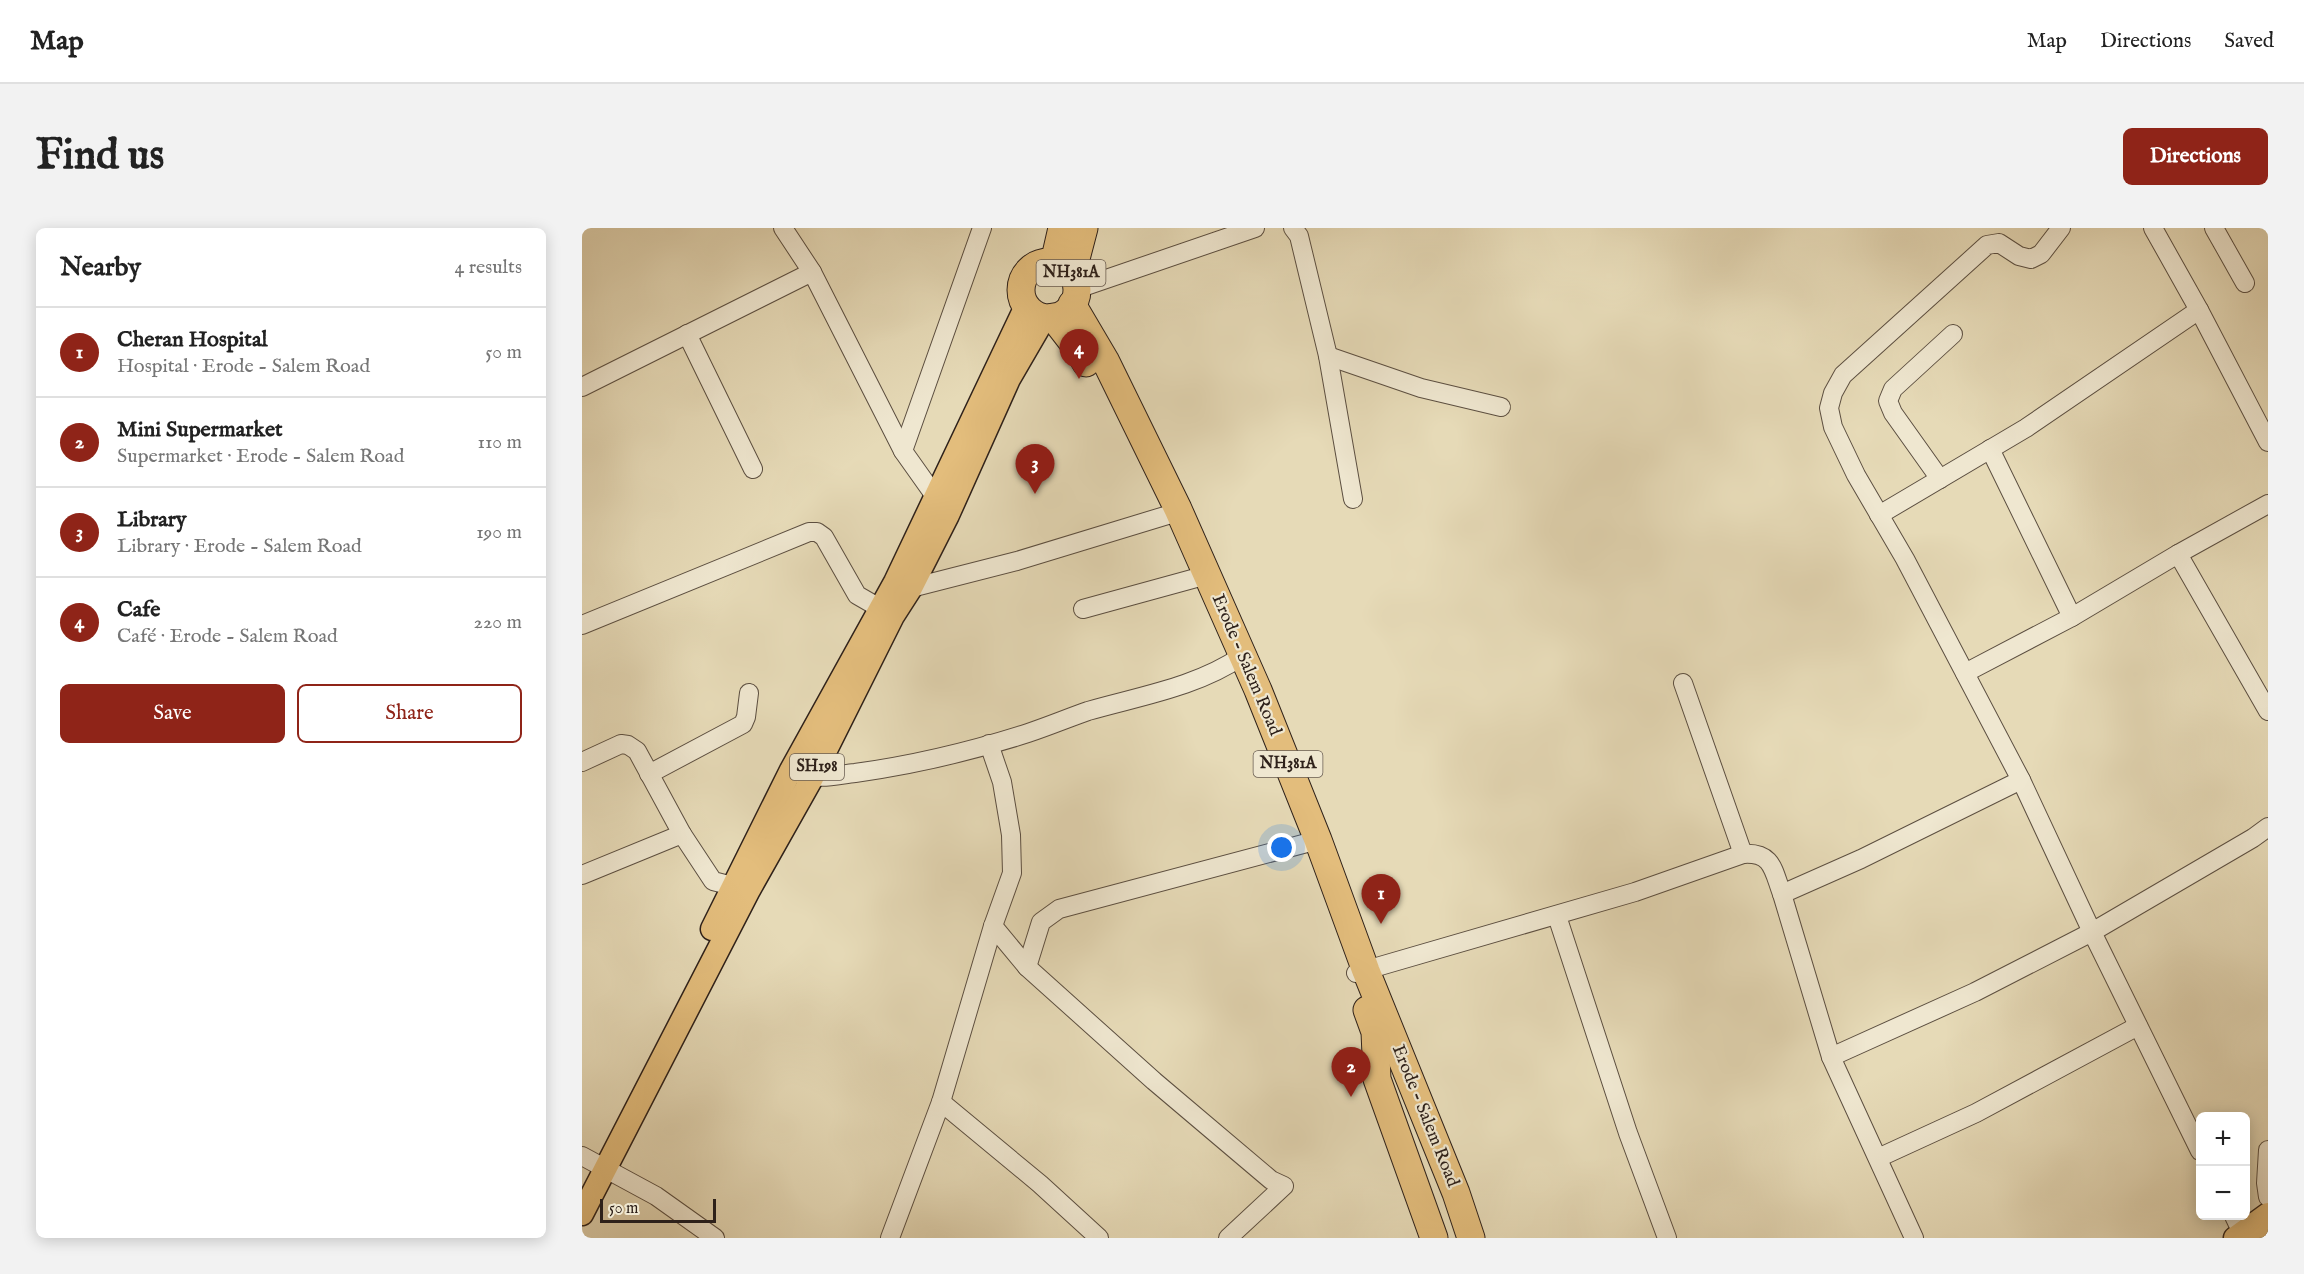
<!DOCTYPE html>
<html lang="en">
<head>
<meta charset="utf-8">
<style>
	:root { --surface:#fff; --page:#f2f2f2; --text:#222; --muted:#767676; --line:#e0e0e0; --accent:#8f2418 }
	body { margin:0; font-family:"IM FELL English",serif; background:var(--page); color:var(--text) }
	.controls { position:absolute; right:18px; bottom:18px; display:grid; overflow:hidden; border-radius:9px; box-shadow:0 3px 15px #0003 }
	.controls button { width:54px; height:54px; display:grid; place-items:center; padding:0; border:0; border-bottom:2px solid var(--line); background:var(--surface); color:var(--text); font:30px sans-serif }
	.scale { position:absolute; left:18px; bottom:15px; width:116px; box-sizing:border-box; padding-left:6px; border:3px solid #2e211a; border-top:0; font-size:16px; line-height:21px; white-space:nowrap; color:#2e211a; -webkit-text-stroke:4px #efe7d0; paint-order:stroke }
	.you { position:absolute; left:700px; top:620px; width:21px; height:21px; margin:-15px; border:4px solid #fff; border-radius:50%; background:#1a73e8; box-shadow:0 0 0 9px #1a73e833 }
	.badge { display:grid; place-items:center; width:39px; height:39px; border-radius:50%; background:var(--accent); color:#fff; font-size:20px; font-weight:700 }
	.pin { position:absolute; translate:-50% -50px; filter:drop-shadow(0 2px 3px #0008) }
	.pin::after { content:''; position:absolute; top:32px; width:21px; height:18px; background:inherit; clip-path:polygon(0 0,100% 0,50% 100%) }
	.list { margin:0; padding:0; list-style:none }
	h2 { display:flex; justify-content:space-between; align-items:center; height:78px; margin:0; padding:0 24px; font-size:26px }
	h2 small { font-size:20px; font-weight:400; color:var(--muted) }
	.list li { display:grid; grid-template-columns:39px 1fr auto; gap:18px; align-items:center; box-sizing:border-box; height:90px; padding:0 24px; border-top:2px solid var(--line) }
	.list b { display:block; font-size:22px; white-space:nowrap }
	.list p { margin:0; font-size:20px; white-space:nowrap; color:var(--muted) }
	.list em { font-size:20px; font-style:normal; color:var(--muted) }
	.actions { display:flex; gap:12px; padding:18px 24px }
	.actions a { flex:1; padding:14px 0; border:2px solid var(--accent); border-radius:9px; text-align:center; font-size:21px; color:var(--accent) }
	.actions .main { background:var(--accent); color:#fff }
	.map { position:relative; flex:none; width:1686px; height:1010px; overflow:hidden; border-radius:9px }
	header { display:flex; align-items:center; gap:36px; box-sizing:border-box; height:84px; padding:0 30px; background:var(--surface); border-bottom:2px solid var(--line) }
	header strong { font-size:28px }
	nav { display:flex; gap:33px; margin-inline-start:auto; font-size:21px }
	.intro { display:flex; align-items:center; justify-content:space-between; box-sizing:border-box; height:144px; padding:0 36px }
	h1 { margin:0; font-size:42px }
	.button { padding:15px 27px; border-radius:9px; background:var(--accent); color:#fff; font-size:21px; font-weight:700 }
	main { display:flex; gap:36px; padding:0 36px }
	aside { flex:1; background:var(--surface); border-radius:9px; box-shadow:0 3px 15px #0003 }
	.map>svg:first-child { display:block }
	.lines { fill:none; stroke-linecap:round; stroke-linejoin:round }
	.minor-casing { stroke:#5c4f41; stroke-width:20 }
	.major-casing { stroke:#2e211a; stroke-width:25 }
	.highway-casing { stroke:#2e211a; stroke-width:29 }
	.minor { stroke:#efe7d0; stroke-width:18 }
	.major { stroke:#e3bd7c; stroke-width:22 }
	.highway { stroke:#e3bd7c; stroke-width:27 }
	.labels { text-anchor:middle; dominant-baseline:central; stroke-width:4.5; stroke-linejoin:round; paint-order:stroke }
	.shield { fill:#efe7d0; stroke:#685c51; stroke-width:1.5 }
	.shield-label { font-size:16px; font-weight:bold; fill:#2e211a }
	.street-label { font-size:18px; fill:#2e211a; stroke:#efe7d0 }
</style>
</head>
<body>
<header>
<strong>Map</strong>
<nav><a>Map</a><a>Directions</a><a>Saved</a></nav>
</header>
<div class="intro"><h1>Find us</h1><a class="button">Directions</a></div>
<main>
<aside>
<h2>Nearby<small>4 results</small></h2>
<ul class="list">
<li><span class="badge">1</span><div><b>Cheran Hospital</b><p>Hospital · Erode - Salem Road</p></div><em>50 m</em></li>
<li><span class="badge">2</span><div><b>Mini Supermarket</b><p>Supermarket · Erode - Salem Road</p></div><em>110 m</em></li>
<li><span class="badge">3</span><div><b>Library</b><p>Library · Erode - Salem Road</p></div><em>190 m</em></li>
<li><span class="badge">4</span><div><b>Cafe</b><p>Café · Erode - Salem Road</p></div><em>220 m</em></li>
</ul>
<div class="actions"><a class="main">Save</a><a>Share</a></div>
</aside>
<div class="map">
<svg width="1686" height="1010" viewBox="0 0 1686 1010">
	<rect width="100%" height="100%" fill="#e6dab7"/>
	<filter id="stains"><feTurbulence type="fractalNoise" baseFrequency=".00333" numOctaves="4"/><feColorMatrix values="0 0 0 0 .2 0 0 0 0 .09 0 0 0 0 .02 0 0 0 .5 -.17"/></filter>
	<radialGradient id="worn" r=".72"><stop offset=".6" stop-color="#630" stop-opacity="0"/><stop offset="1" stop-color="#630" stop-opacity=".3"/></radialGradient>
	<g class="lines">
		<defs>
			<g id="minor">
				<path d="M201 0 230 44 321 223 360 278"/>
				<path d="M711 0 717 8 746 128 771 271"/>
				<path d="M1479 0 1459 26 1449 31 1437 28 1417 15 1405 17 1261 147 1251 165 1247 180 1251 199 1274 247 1323 331 1439 552 1510 704 1618 923"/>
				<path d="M1571 0 1617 82 1686 214"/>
				<path d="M1632 0 1663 55"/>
				<path d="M495 61 673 0"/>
				<path d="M105 106 171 241"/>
				<path d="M746 128 839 160 919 179"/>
				<path d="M0 159 230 44"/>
				<path d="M1408 221 1490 389"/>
				<path d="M321 223 400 0"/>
				<path d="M1358 251 1311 185 1306 173 1311 161 1371 106"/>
				<path d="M1297 287 1444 200 1617 82"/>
				<path d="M1596 326 1686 483"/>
				<path d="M329 360 435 333 586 287"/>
				<path d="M501 381 614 350"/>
				<path d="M0 397 227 304H235L242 309 275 367 308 386"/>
				<path d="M1383 445 1490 389 1596 326 1686 276"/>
				<path d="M1101 455 1161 626"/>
				<path d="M0 534 39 516 46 517 55 523 100 606"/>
				<path d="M67 546 161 496 164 489 167 465"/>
				<path d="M219 546C236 552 255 547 273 545 331 537 390 523 446 505 467 498 486 490 506 483 558 468 615 459 660 428"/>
				<path d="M0 647 100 606 131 653 162 661"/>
				<path d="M1200 666 1279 631 1439 552"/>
				<path d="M975 688 1046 905 1085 1010"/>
				<path d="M411 698 445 739 572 853 689 952 702 958 646 1010"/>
				<path d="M445 739 459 694 477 681 736 612"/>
				<path d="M774 745 1053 664 1161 626C1191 624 1191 642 1200 666L1249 829 1332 1010"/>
				<path d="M1249 829 1393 764 1510 704 1671 610 1686 599"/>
				<path d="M359 874 458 956 517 1010"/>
				<path d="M1686 922 1684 955 1686 969"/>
				<path d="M0 928 74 968 133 1010"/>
				<path d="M1296 930 1394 885 1556 798"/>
				<path d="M1652 988 1660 1005"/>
				<path d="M308 1010 359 874 411 698 430 645 429 607 420 554 407 516"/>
			</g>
			<g id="major">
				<path d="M130 701 209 542 313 354 444 78"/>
				<path d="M0 986 167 662 230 550 311 388 329 360 366 287 427 151 463 89"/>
				<path d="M1653 1010 1686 986"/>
				<path d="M1681 1010 1686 1006"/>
			</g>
			<g id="highway">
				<circle cx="467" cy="62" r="28"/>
				<path d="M472 35 480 0"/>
				<path d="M490 46 502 0"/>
				<path d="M490 76 523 132 596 281 676 462 736 612 784 743 874 965 889 1010"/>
				<path d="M471 89 495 120 504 135"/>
				<path d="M785 782 793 804 795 851 852 1010"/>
			</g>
		</defs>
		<use href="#minor" class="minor-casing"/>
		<use href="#major" class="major-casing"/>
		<use href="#highway" class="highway-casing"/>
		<use href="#minor" class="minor"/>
		<use href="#major" class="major"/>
		<use href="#highway" class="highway"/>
	</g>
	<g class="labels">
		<g class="shield">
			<rect x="454.5" y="32" width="69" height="26" rx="4.5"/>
			<rect x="671.5" y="523" width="69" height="26" rx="4.5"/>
			<rect x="208" y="526" width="54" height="26" rx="4.5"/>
		</g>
		<g class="shield-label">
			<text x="489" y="45">NH381A</text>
			<text x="706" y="536">NH381A</text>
			<text x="235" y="539">SH198</text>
		</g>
		<g class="street-label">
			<text transform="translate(664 437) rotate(67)">Erode - Salem Road</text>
			<text transform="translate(843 888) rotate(68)">Erode - Salem Road</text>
		</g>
	</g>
	<rect width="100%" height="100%" filter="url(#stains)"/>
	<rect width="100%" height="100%" fill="url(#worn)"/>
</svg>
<div class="controls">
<button>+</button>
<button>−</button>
</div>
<div class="scale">50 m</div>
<div class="you"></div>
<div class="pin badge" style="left:799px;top:696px">1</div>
<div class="pin badge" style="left:769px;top:869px">2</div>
<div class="pin badge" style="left:453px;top:266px">3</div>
<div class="pin badge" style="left:497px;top:151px">4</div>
</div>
</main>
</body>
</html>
